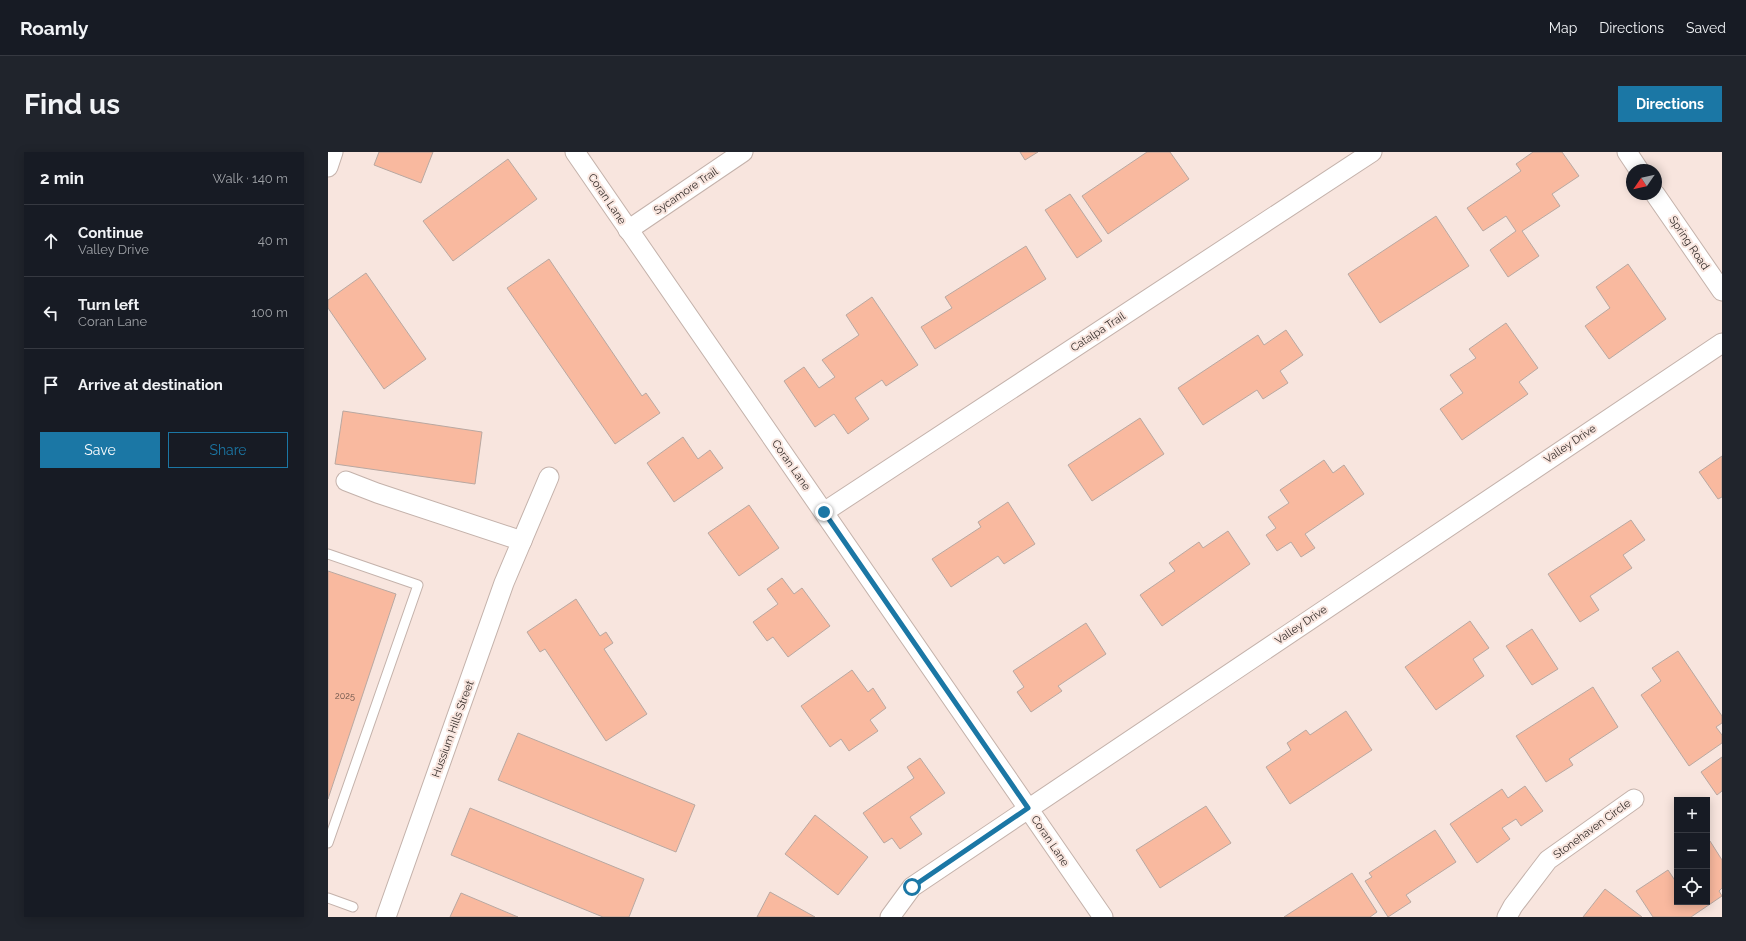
<!DOCTYPE html>
<html lang="en">
<head>
<meta charset="utf-8">
<style>
	:root { --surface:#171b24; --page:#20242c; --text:#f1f3f6; --muted:#9ea1a6; --line:#363941; --accent:#1b77a5 }
	body { margin:0; font-family:Raleway,sans-serif; background:var(--page); color:var(--text) }
	.controls { position:absolute; right:12px; bottom:12px; display:grid; overflow:hidden; border-radius:0px; box-shadow:0 2px 10px #0003 }
	.controls button { width:36px; height:36px; display:grid; place-items:center; padding:0; border:0; border-bottom:1px solid var(--line); background:var(--surface); color:var(--text); font:20px sans-serif }
	.compass { position:absolute; left:1298px; top:12px; width:36px; height:36px; border-radius:50%; background:var(--surface); box-shadow:0 2px 10px #0003; rotate:236deg }
	.stop { position:absolute; width:12px; height:12px; margin:-9px; border:3px solid #1b77a5; border-radius:50%; background:#fff }
	.stop.end { background:#1b77a5; border-color:#fff; box-shadow:0 1px 4px #0008 }
	.list { margin:0; padding:0; list-style:none }
	h2 { display:flex; justify-content:space-between; align-items:center; height:52px; margin:0; padding:0 16px; font-size:17px }
	h2 small { font-size:13px; font-weight:400; color:var(--muted) }
	.list li { display:grid; grid-template-columns:26px 1fr auto; gap:12px; align-items:center; box-sizing:border-box; height:72px; padding:0 16px; border-top:1px solid var(--line) }
	.list b { display:block; font-size:15px; white-space:nowrap }
	.list p { margin:0; font-size:13px; white-space:nowrap; color:var(--muted) }
	.list em { font-size:13px; font-style:normal; color:var(--muted) }
	.actions { display:flex; gap:8px; padding:12px 16px }
	.actions a { flex:1; padding:9px 0; border:1px solid var(--accent); border-radius:0px; text-align:center; font-size:14px; color:var(--accent) }
	.actions .main { background:var(--accent); color:#fff }
	.icon { flex:none; width:22px; height:22px; fill:none; stroke:currentColor; stroke-width:2; stroke-linecap:round; stroke-linejoin:round }
	.map { position:relative; flex:none; width:1394px; height:765px; overflow:hidden; border-radius:0px }
	header { display:flex; align-items:center; gap:24px; box-sizing:border-box; height:56px; padding:0 20px; background:var(--surface); border-bottom:1px solid var(--line) }
	header strong { font-size:19px }
	nav { display:flex; gap:22px; margin-inline-start:auto; font-size:14px }
	.intro { display:flex; align-items:center; justify-content:space-between; box-sizing:border-box; height:96px; padding:0 24px }
	h1 { margin:0; font-size:28px }
	.button { padding:10px 18px; border-radius:0px; background:var(--accent); color:#fff; font-size:14px; font-weight:700 }
	main { display:flex; gap:24px; padding:0 24px }
	aside { flex:1; background:var(--surface); border-radius:0px; box-shadow:0 2px 10px #0003 }
	.map>svg:first-child { display:block }
	.building { fill:#f9b99f; stroke:#b9a8a1 }
	.lines { fill:none; stroke-linecap:round; stroke-linejoin:round }
	.service-casing { stroke:#c4b2ab; stroke-width:11 }
	.minor-casing { stroke:#c4b2ab; stroke-width:21 }
	.service { stroke:#fff; stroke-width:9 }
	.minor { stroke:#fff; stroke-width:19 }
	.route { stroke:#1b77a5; stroke-width:5 }
	.labels { text-anchor:middle; dominant-baseline:central; stroke-width:4; stroke-linejoin:round; paint-order:stroke }
	.number-label { font-size:9px; fill:#655047 }
	.street-label { font-size:11px; fill:#342d2a; stroke:#f8e5de }
</style>
</head>
<body>
<header>
<strong>Roamly</strong>
<nav><a>Map</a><a>Directions</a><a>Saved</a></nav>
</header>
<div class="intro"><h1>Find us</h1><a class="button">Directions</a></div>
<main>
<aside>
<h2>2 min<small>Walk · 140 m</small></h2>
<ul class="list">
<li><svg class="icon" aria-label="ahead" viewBox="0 0 24 24"><path d="M12 20V5M6 11l6-6 6 6"/></svg><div><b>Continue</b><p>Valley Drive</p></div><em>40 m</em></li>
<li><svg class="icon" aria-label="left" viewBox="0 0 24 24"><path d="M17 20v-9H6M10 6l-5 5 5 5"/></svg><div><b>Turn left</b><p>Coran Lane</p></div><em>100 m</em></li>
<li><svg class="icon" aria-label="arrive" viewBox="0 0 24 24"><path d="M6 21V4h12l-3 4 3 4H6"/></svg><div><b>Arrive at destination</b></div></li>
</ul>
<div class="actions"><a class="main">Save</a><a>Share</a></div>
</aside>
<div class="map">
<svg width="1394" height="765" viewBox="0 0 1394 765">
	<rect width="100%" height="100%" fill="#f8e5de"/>
	<g class="building">
		<path d="M51 0H105L93 31 46 13Z"/>
		<path d="M692 0H710L697 8Z"/>
		<path d="M819 0H842L861 27 780 82 754 44Z"/>
		<path d="M1205 0H1234L1251 24 1224 42 1232 54 1194 79 1211 104 1180 125 1162 98 1188 79 1178 64 1155 79 1139 56 1193 19 1188 12Z"/>
		<path d="M180 7 209 47 125 109 95 69Z"/>
		<path d="M742 42 774 89 749 106 717 58Z"/>
		<path d="M1108 64 1141 114 1052 171 1020 122Z"/>
		<path d="M698 94 718 127 607 197 593 175 624 156 617 145Z"/>
		<path d="M221 107 314 244 318 241 332 261 287 292 179 136Z"/>
		<path d="M1300 112 1338 167 1281 207 1257 174 1282 156 1268 135Z"/>
		<path d="M38 121 98 207 56 237 0 156V148Z"/>
		<path d="M544 145 590 213 558 234 554 228 527 246 541 267 520 282 506 262 487 275 456 229 476 215 491 236 507 225 494 208 531 183 518 163Z"/>
		<path d="M1178 171 1210 216 1191 230 1200 242 1134 288 1112 257 1135 241 1122 223 1148 206 1141 197Z"/>
		<path d="M958 178 975 203 952 219 960 231 935 247 929 238 875 273 850 236 930 183 936 193Z"/>
		<path d="M15 259 154 280 147 332 7 312Z"/>
		<path d="M812 266 836 302 764 349 740 313Z"/>
		<path d="M355 285 370 307 382 298 395 316 346 350 319 311Z"/>
		<path d="M1394 304V345L1390 347 1371 320Z"/>
		<path d="M996 308 1005 321 1016 313 1036 342 977 382 987 396 973 405 963 390 949 399 938 383 948 376 940 365 961 351 952 338Z"/>
		<path d="M680 350 707 392 676 412 670 404 623 435 604 407 653 375 650 370Z"/>
		<path d="M421 353 451 396 411 424 380 381Z"/>
		<path d="M1303 368 1317 388 1295 403 1304 416 1262 444 1271 458 1252 470 1220 422Z"/>
		<path d="M900 379 922 412 834 474 812 443 847 419 841 411 871 390 875 396Z"/>
		<path d="M0 419 68 442 0 647Z"/>
		<path d="M454 426 466 442 474 436 502 474 460 505 445 485 439 489 425 470 450 452 439 437Z"/>
		<path d="M248 447 272 484 278 480 285 491 276 497 319 562 278 589 217 497 212 500 199 480Z"/>
		<path d="M1142 469 1161 496 1145 507 1156 524 1108 558 1077 515Z"/>
		<path d="M758 471 778 502 730 534 734 539 703 560 689 540 696 535 685 519Z"/>
		<path d="M1204 477 1230 517 1204 533 1178 494Z"/>
		<path d="M1350 499 1394 564V571L1388 575 1394 583V591L1361 614 1313 543 1333 529 1324 516Z"/>
		<path d="M524 518 540 540 545 536 558 556 542 568 550 579 521 599 513 587 502 595 473 554Z"/>
		<path d="M1265 535 1290 575 1241 607 1245 613 1218 630 1188 584Z"/>
		<path d="M1018 559 1044 598 962 652 938 615 963 598 959 591 978 578 982 583Z"/>
		<path d="M190 581 367 653 348 700 170 628Z"/>
		<path d="M1394 605V639L1389 643 1373 620Z"/>
		<path d="M592 606 617 641 582 665 594 682 572 697 564 686 556 691 535 661 586 626 579 615Z"/>
		<path d="M1197 634 1215 659 1193 674 1188 667 1174 676 1182 687 1149 711 1122 672 1174 637 1180 646Z"/>
		<path d="M878 654 903 691 832 736 808 698Z"/>
		<path d="M142 656 316 727 301 765H275L123 703Z"/>
		<path d="M487 663 540 705 510 743 457 702Z"/>
		<path d="M1107 678 1128 710 1078 743 1083 750 1060 765 1037 729 1044 725 1041 721Z"/>
		<path d="M1382 689 1394 708V736L1391 739 1394 744 1363 765H1325L1308 739 1340 718 1348 730 1349 729V750H1379V691Z"/>
		<path d="M1024 721 1049 760 1042 765H956Z"/>
		<path d="M1277 737 1314 765H1255Z"/>
		<path d="M442 740 487 765H429Z"/>
		<path d="M133 741 190 765H122Z"/>
	</g>
	<g class="lines">
		<defs>
			<g id="service">
				<path d="M0 402 90 433 0 691"/>
				<path d="M0 746 25 755"/>
			</g>
			<g id="minor">
				<path d="M247 0 775 765"/>
				<path d="M1299 0 1311 18"/>
				<path d="M0 15 5 0"/>
				<path d="M1327 42 1394 139"/>
				<path d="M300 78 415 0"/>
				<path d="M18 329 49 341 194 389"/>
				<path d="M496 360 1044 0"/>
				<path d="M58 765 176 431 221 325"/>
				<path d="M562 765 584 735 1394 191"/>
				<path d="M1179 765 1185 754 1220 708 1306 647"/>
			</g>
		</defs>
		<use href="#service" class="service-casing"/>
		<use href="#minor" class="minor-casing"/>
		<use href="#service" class="service"/>
		<use href="#minor" class="minor"/>
	</g>
	<g class="lines">
		<path class="route" d="M496 360 700 656 584 735"/>
	</g>
	<g class="labels">
		<g class="number-label">
			<text x="17" y="544">2025</text>
		</g>
		<g class="street-label">
			<text transform="translate(358 39) rotate(-34)">Sycamore Trail</text>
			<text transform="translate(279 47) rotate(56)">Coran Lane</text>
			<text transform="translate(1361 91) rotate(56)">Spring Road</text>
			<text transform="translate(770 180) rotate(-33)">Catalpa Trail</text>
			<text transform="translate(1242 292) rotate(-34)">Valley Drive</text>
			<text transform="translate(463 313) rotate(55)">Coran Lane</text>
			<text transform="translate(973 473) rotate(-34)">Valley Drive</text>
			<text transform="translate(125 577) rotate(-70)">Hussium Hills Street</text>
			<text transform="translate(1264 677) rotate(-36)">Stonehaven Circle</text>
			<text transform="translate(722 689) rotate(56)">Coran Lane</text>
		</g>
	</g>
</svg>
<div class="controls">
<button>+</button>
<button>−</button>
<button><svg class="icon" aria-label="locate" viewBox="0 0 24 24"><circle cx="12" cy="12" r="6"/><path d="M12 2v4M12 18v4M2 12h4M18 12h4"/></svg></button>
</div>
<svg class="compass" viewBox="-18 -18 36 36"><path d="M0-13l5 13h-10z" fill="#e53935"/><path d="M0 13l5-13h-10z" fill="#9ea1a6"/></svg>
<div class="stop" style="left:584px;top:735px"></div>
<div class="stop end" style="left:496px;top:360px"></div>
</div>
</main>
</body>
</html>
